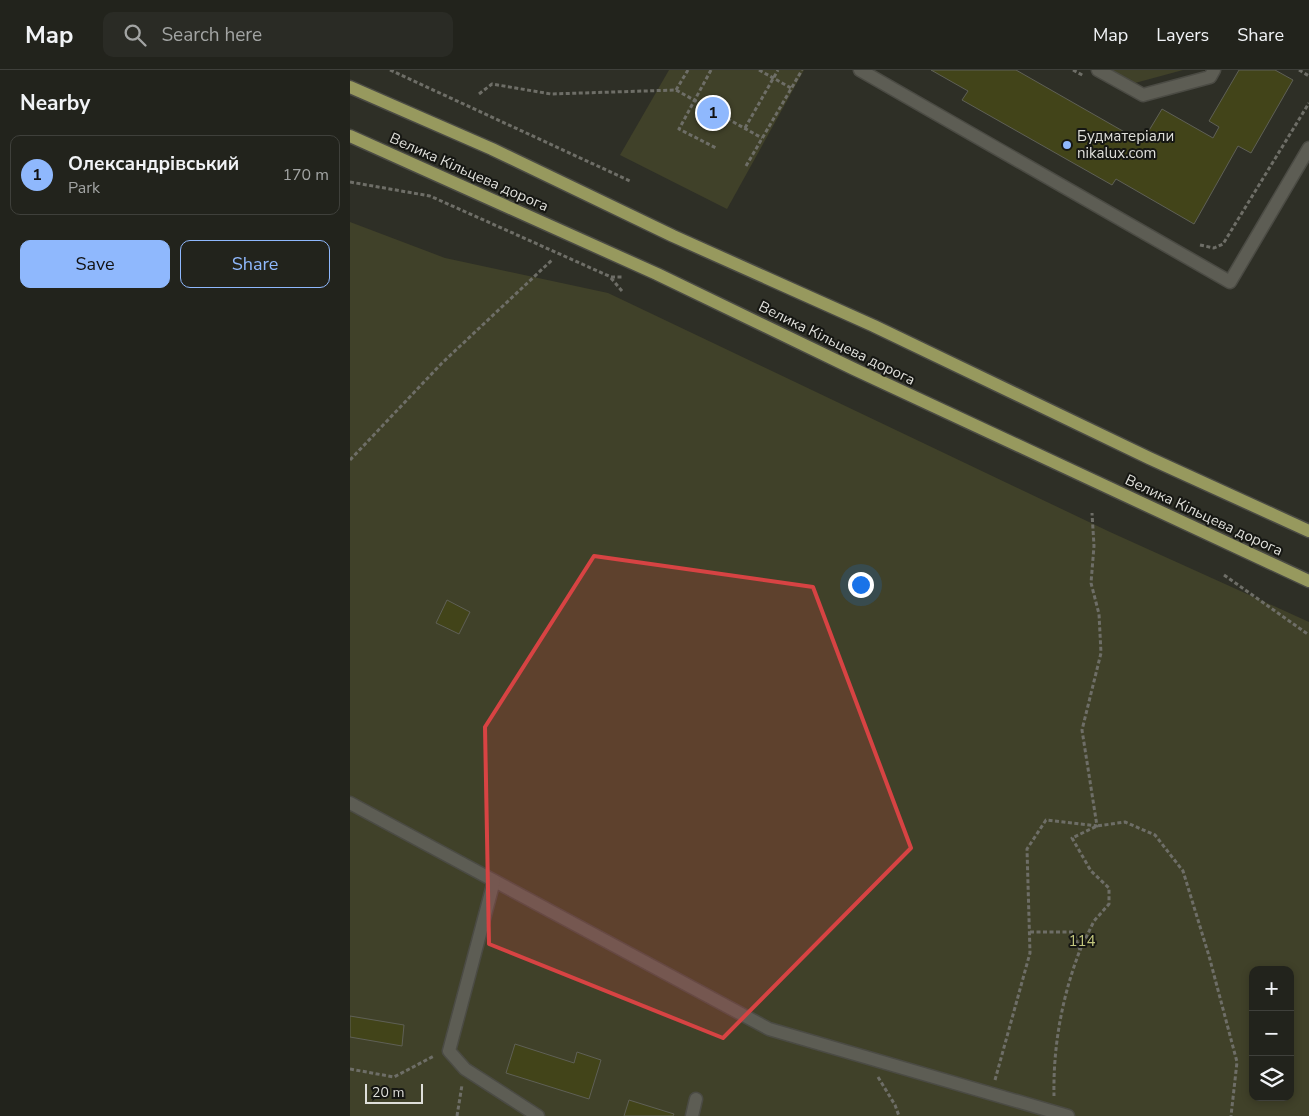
<!DOCTYPE html>
<html lang="en">
<head>
<meta charset="utf-8">
<style>
	:root { --surface:#22231c; --page:#2a2b25; --text:#f1f3f6; --muted:#a2a4a3; --line:#3f403b; --accent:#8fb8fd }
	body { margin:0; font-family:"Nunito Sans",sans-serif; background:var(--page); color:var(--text) }
	.controls { position:absolute; right:15px; bottom:15px; display:grid; overflow:hidden; border-radius:10px; box-shadow:0 2px 8px #0003 }
	.controls button { width:45px; height:45px; display:grid; place-items:center; padding:0; border:0; border-bottom:1px solid var(--line); background:var(--surface); color:var(--text); font:25px sans-serif }
	.scale { position:absolute; left:15px; bottom:12px; width:58px; box-sizing:border-box; padding-left:5px; border:2px solid #dfdfda; border-top:0; font-size:14px; line-height:18px; white-space:nowrap; color:#dfdfda; -webkit-text-stroke:4px #161713; paint-order:stroke }
	.you { position:absolute; left:510px; top:514px; width:18px; height:18px; margin:-12px; border:4px solid #fff; border-radius:50%; background:#1a73e8; box-shadow:0 0 0 8px #1a73e833 }
	.badge { display:grid; place-items:center; width:32px; height:32px; border-radius:50%; background:var(--accent); color:#111; font-size:16px; font-weight:700 }
	.pin { position:absolute; translate:-50% -50%; border:2px solid #fff; box-shadow:0 1px 5px #0006 }
	.list { margin:0; padding:0; list-style:none }
	h2 { display:flex; justify-content:space-between; align-items:center; height:65px; margin:0; padding:0 20px; font-size:21px }
	h2 small { font-size:16px; font-weight:400; color:var(--muted) }
	.list li { display:grid; grid-template-columns:32px 1fr auto; gap:15px; align-items:center; box-sizing:border-box; height:80px; margin:0 10px 10px; padding:0 10px; border:1px solid var(--line); border-radius:10px }
	.list b { display:block; font-size:19px; white-space:nowrap }
	.list p { margin:0; font-size:16px; white-space:nowrap; color:var(--muted) }
	.list em { font-size:16px; font-style:normal; color:var(--muted) }
	.actions { display:flex; gap:10px; padding:15px 20px }
	.actions a { flex:1; padding:11px 0; border:1px solid var(--accent); border-radius:10px; text-align:center; font-size:18px; color:var(--accent) }
	.actions .main { background:var(--accent); color:#111 }
	.icon { flex:none; width:28px; height:28px; fill:none; stroke:currentColor; stroke-width:2; stroke-linecap:round; stroke-linejoin:round }
	.map { position:relative; flex:none; width:959px; height:1046px; overflow:hidden }
	header { display:flex; align-items:center; gap:30px; box-sizing:border-box; height:70px; padding:0 25px; background:var(--surface); border-bottom:1px solid var(--line) }
	header strong { font-size:24px }
	nav { display:flex; gap:28px; margin-inline-start:auto; font-size:18px }
	.search { width:350px; height:45px; background:var(--page); display:flex; align-items:center; gap:12px; box-sizing:border-box; padding:0 18px; border-radius:10px; color:var(--muted); font-size:19px }
	main { display:flex }
	aside { flex:1; background:var(--surface) }
	.map>svg:first-child { display:block }
	.green { fill:#404129; fill-rule:evenodd }
	.building { fill:#424419; stroke:#5f6056 }
	.lines { fill:none; stroke-linecap:round; stroke-linejoin:round }
	.minor-casing { stroke:#4b4b44; stroke-width:15 }
	.major-casing { stroke:#4b4b44; stroke-width:15 }
	.path { stroke:#6e6e67; stroke-width:3; stroke-dasharray:4 2.5; stroke-linecap:butt }
	.minor { stroke:#5d5d54; stroke-width:12 }
	.major { stroke:#97995e; stroke-width:12 }
	.marked { fill:#d74343; fill-opacity:0.2; stroke:#d74343; stroke-width:4; stroke-linejoin:round }
	.poi-dot { fill:#8fb8fd; stroke:#161713; stroke-width:2 }
	.labels { text-anchor:middle; dominant-baseline:central; stroke-width:4; stroke-linejoin:round; paint-order:stroke }
	.poi-label { font-size:15px; fill:#dfdfda; stroke:#161713; text-anchor:start }
	.street-label { font-size:15px; fill:#dfdfda; stroke:#161713 }
	.park-label { font-size:15px; fill:#c1c57d; stroke:#161713 }
</style>
</head>
<body>
<header>
<strong>Map</strong>
<div class="search"><svg class="icon" aria-label="search" viewBox="0 0 24 24"><circle cx="10" cy="10" r="6"/><path d="M15 15l6 6"/></svg>Search here</div>
<nav><a>Map</a><a>Layers</a><a>Share</a></nav>
</header>
<main>
<aside>
<h2>Nearby<small></small></h2>
<ul class="list">
<li><span class="badge">1</span><div><b>Олександрівський</b><p>Park</p></div><em>170 m</em></li>
</ul>
<div class="actions"><a class="main">Save</a><a>Share</a></div>
</aside>
<div class="map">
<svg width="959" height="1046" viewBox="0 0 959 1046">
	<rect width="100%" height="100%" fill="#2e2f26"/>
	<g class="green">
		<path d="M319 0H454L377 139 270 85Z"/>
		<path d="M762 0H833L785 13Z"/>
		<path d="M0 152 95 188 258 223 760 462 959 552V1046H0ZM903 900H940V1027H903Z"/>
	</g>
	<g class="building">
		<path d="M581 0H666L792 72 812 39 863 68 869 57 859 51 889 0H925L943 10 901 83 888 76 844 154 766 109 762 115 612 30 618 21Z"/>
		<path d="M97 530 120 542 109 564 86 553Z"/>
		<path d="M0 946 54 955 52 976 0 967Z"/>
		<path d="M165 974 224 993 227 982 251 990 239 1029 156 1003Z"/>
		<path d="M279 1030 324 1044 323 1046H274Z"/>
	</g>
	<g class="lines">
		<defs>
			<g id="minor">
				<path d="M510 0 880 212 959 78"/>
				<path d="M748 0 793 25 860 7 864 0"/>
				<path d="M0 733 419 959 718 1046"/>
				<path d="M144 811 99 981 115 999 188 1046"/>
				<path d="M342 1046 346 1029"/>
			</g>
			<g id="major">
				<path d="M0 17 142 79 323 166 524 256 799 388 959 461"/>
				<path d="M0 66 307 204 504 299 959 511"/>
			</g>
		</defs>
		<use href="#minor" class="minor-casing"/>
		<use href="#major" class="major-casing"/>
		<g class="path">
			<path d="M40 0 280 111"/>
			<path d="M361 0 329 59 366 78"/>
			<path d="M409 0 441 18"/>
			<path d="M723 0 734 6"/>
			<path d="M949 0 959 6"/>
			<path d="M326 20 338 0"/>
			<path d="M129 24 142 14 201 24 326 20 412 68"/>
			<path d="M395 58 428 0"/>
			<path d="M396 96 452 0"/>
			<path d="M0 112 80 126 261 207H273"/>
			<path d="M850 175 864 178 873 174 959 33"/>
			<path d="M261 208 272 221"/>
			<path d="M0 390 92 293 203 189"/>
			<path d="M874 505 959 565"/>
			<path d="M680 862H723L730 880C712 927 703 976 704 1026"/>
			<path d="M730 880 744 851 759 834V818L741 801 722 768 747 756 775 752 805 765 833 801 859 886 887 992 881 1046"/>
			<path d="M0 999 44 1007 84 986"/>
			<path d="M528 1007 545 1035 549 1046"/>
			<path d="M645 1010 680 883 677 779 696 750 747 756 732 660 751 583 749 544 741 513 744 476 742 443"/>
			<path d="M107 1046 112 1015"/>
		</g>
		<use href="#minor" class="minor"/>
		<use href="#major" class="major"/>
	</g>
	<path class="marked" d="M244 486 463 517 561 778 373 968 139 874 135 657Z"/>
	<circle class="poi-dot" cx="717" cy="75" r="5"/>
	<g class="labels">
		<g class="poi-label">
			<text x="727" y="66">Будматеріали<tspan x="727" dy="17">nikalux.com</tspan></text>
		</g>
		<g class="street-label">
			<text transform="translate(119 102) rotate(24)">Велика Кільцева дорога</text>
			<text transform="translate(487 273) rotate(26)">Велика Кільцева дорога</text>
			<text transform="translate(854 445) rotate(25)">Велика Кільцева дорога</text>
		</g>
		<g class="park-label">
			<text x="732" y="871">114</text>
		</g>
	</g>
</svg>
<div class="controls">
<button>+</button>
<button>−</button>
<button><svg class="icon" aria-label="layers" viewBox="0 0 24 24"><path d="M12 4l9 5-9 5-9-5zM3 14l9 5 9-5"/></svg></button>
</div>
<div class="scale">20 m</div>
<div class="you"></div>
<div class="pin badge" style="left:363px;top:43px">1</div>
</div>
</main>
</body>
</html>
